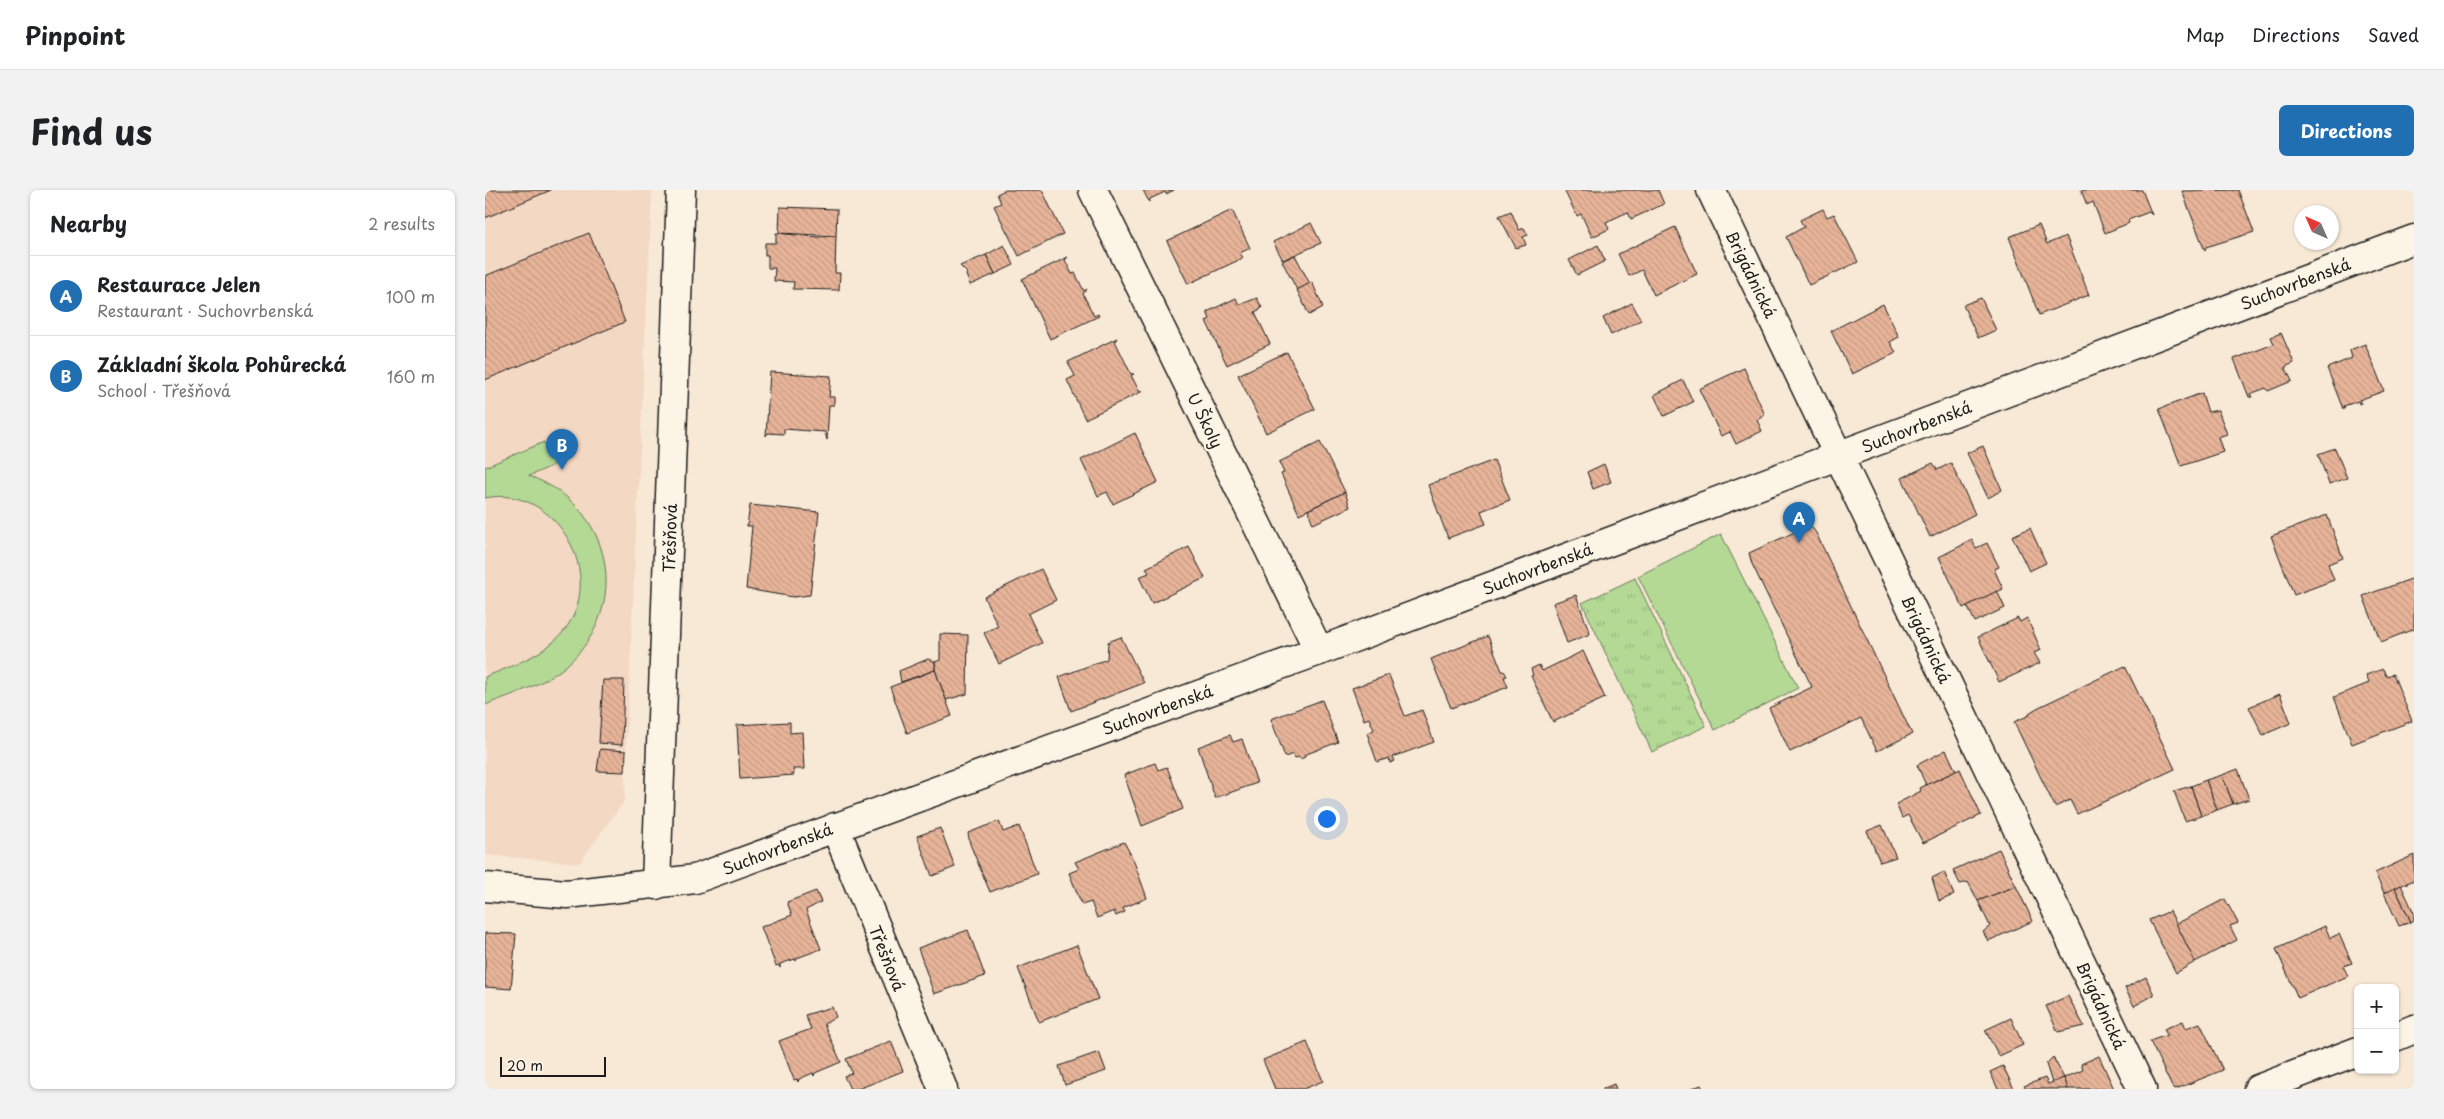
<!DOCTYPE html>
<html lang="en">
<head>
<meta charset="utf-8">
<style>
	:root { --surface:#fff; --page:#f2f2f2; --text:#202124; --muted:#757577; --line:#e0e0e0; --accent:#1f6fb2 }
	body { margin:0; font-family:"Playpen Sans",sans-serif; background:var(--page); color:var(--text) }
	.controls { position:absolute; right:15px; bottom:15px; display:grid; overflow:hidden; border-radius:8px; box-shadow:0 1px 4px #0004 }
	.controls button { width:45px; height:45px; display:grid; place-items:center; padding:0; border:0; border-bottom:1px solid var(--line); background:var(--surface); color:var(--text); font:25px sans-serif }
	.compass { position:absolute; left:1809px; top:15px; width:45px; height:45px; border-radius:50%; background:var(--surface); box-shadow:0 1px 4px #0004; rotate:315deg }
	.scale { position:absolute; left:15px; bottom:12px; width:106px; box-sizing:border-box; padding-left:5px; border:2px solid #1c1c1c; border-top:0; font-size:14px; line-height:18px; white-space:nowrap; color:#1c1c1c; -webkit-text-stroke:4px #fcf5e5; paint-order:stroke }
	.you { position:absolute; left:841px; top:628px; width:18px; height:18px; margin:-12px; border:4px solid #fff; border-radius:50%; background:#1a73e8; box-shadow:0 0 0 8px #1a73e833 }
	.badge { display:grid; place-items:center; width:32px; height:32px; border-radius:50%; background:var(--accent); color:#fff; font-size:16px; font-weight:700 }
	.pin { position:absolute; translate:-50% -41px; filter:drop-shadow(0 1px 2px #0008) }
	.pin::after { content:''; position:absolute; top:26px; width:18px; height:15px; background:inherit; clip-path:polygon(0 0,100% 0,50% 100%) }
	.list { margin:0; padding:0; list-style:none }
	h2 { display:flex; justify-content:space-between; align-items:center; height:65px; margin:0; padding:0 20px; font-size:21px }
	h2 small { font-size:16px; font-weight:400; color:var(--muted) }
	.list li { display:grid; grid-template-columns:32px 1fr auto; gap:15px; align-items:center; box-sizing:border-box; height:80px; padding:0 20px; border-top:1px solid var(--line) }
	.list b { display:block; font-size:19px; white-space:nowrap }
	.list p { margin:0; font-size:16px; white-space:nowrap; color:var(--muted) }
	.list em { font-size:16px; font-style:normal; color:var(--muted) }
	.map { position:relative; flex:none; width:1929px; height:899px; overflow:hidden; border-radius:8px }
	header { display:flex; align-items:center; gap:30px; box-sizing:border-box; height:70px; padding:0 25px; background:var(--surface); border-bottom:1px solid var(--line) }
	header strong { font-size:24px }
	nav { display:flex; gap:28px; margin-inline-start:auto; font-size:18px }
	.intro { display:flex; align-items:center; justify-content:space-between; box-sizing:border-box; height:120px; padding:0 30px }
	h1 { margin:0; font-size:35px }
	.button { padding:12px 22px; border-radius:8px; background:var(--accent); color:#fff; font-size:18px; font-weight:700 }
	main { display:flex; gap:30px; padding:0 30px }
	aside { flex:1; background:var(--surface); border-radius:8px; box-shadow:0 1px 4px #0004 }
	.map>svg:first-child { display:block }
	.built { fill:#f3d8c4 }
	.park { fill:url(#park-tufts); stroke:#687a58 }
	.pitch { fill:#b3d995; stroke:#687a58 }
	.building { fill:url(#building-back-hatch); stroke:#1c1c1c }
	.lines { fill:none; stroke-linecap:round; stroke-linejoin:round }
	.street-casing { stroke:#1c1c1c; stroke-width:31 }
	.secondary-casing { stroke:#1c1c1c; stroke-width:31 }
	.street { stroke:#fcf5e5; stroke-width:28 }
	.secondary { stroke:#fcf5e5; stroke-width:28 }
	.labels { text-anchor:middle; dominant-baseline:central; stroke-width:4.5; stroke-linejoin:round; paint-order:stroke }
	.street-label { font-size:16px; fill:#1c1c1c; stroke:#fcf5e5 }
</style>
</head>
<body>
<header>
<strong>Pinpoint</strong>
<nav><a>Map</a><a>Directions</a><a>Saved</a></nav>
</header>
<div class="intro"><h1>Find us</h1><a class="button">Directions</a></div>
<main>
<aside>
<h2>Nearby<small>2 results</small></h2>
<ul class="list">
<li><span class="badge">A</span><div><b>Restaurace Jelen</b><p>Restaurant · Suchovrbenská</p></div><em>100 m</em></li>
<li><span class="badge">B</span><div><b>Základní škola Pohůrecká</b><p>School · Třešňová</p></div><em>160 m</em></li>
</ul>
</aside>
<div class="map">
<svg width="1929" height="899" viewBox="0 0 1929 899">
	<defs>
		<pattern id="park-tufts" width="24" height="20" patternUnits="userSpaceOnUse" patternTransform="scale(1.25)"><rect width="24" height="20" fill="#b3d995"/><path d="M3 7l-1-3M5 7V3M7 7l1-3M15 17l-1-3M17 17v-4M19 17l1-3" fill="none" stroke="#99ba80"/></pattern>
		<pattern id="building-back-hatch" width="6" height="6" patternUnits="userSpaceOnUse" patternTransform="scale(1.25)"><rect width="6" height="6" fill="#e7b499"/><path d="M-1 5l2 2M0 0l6 6M5-1l2 2" fill="none" stroke="#c69a83"/></pattern>
	</defs>
	<rect width="100%" height="100%" fill="#f8e8d6"/>
	<filter id="ink" filterUnits="userSpaceOnUse"><feTurbulence type="fractalNoise" baseFrequency=".02" numOctaves="2"/><feDisplacementMap in="SourceGraphic" scale="10" xChannelSelector="R" yChannelSelector="G"/><feConvolveMatrix kernelMatrix="1 2 1 2 8 2 1 2 1" color-interpolation-filters="sRGB"/></filter>
	<g filter="url(#ink)">
		<path class="built" d="M0 0H167L140 582V610L94 673 0 665Z"/>
		<path class="park" d="M1150 388 1221 536 1167 562 1097 413Z"/>
		<g class="pitch">
			<path d="M59 252 69 275 44 286C127 315 148 416 82 475 60 495 27 504 0 515V487C28 475 58 466 78 442 124 387 71 293 0 308V277Z"/>
			<path d="M1236 344 1313 498 1230 540 1153 386Z"/>
		</g>
		<g class="building">
			<path d="M0 0H66L0 28Z"/>
			<path d="M520 0H557L578 44 534 66 509 16 516 13 512 4Z"/>
			<path d="M658 0H689L681 4 680 2 665 9 664 12Z"/>
			<path d="M1083 0H1173L1179 14 1146 29 1143 22 1121 32 1124 39 1107 47 1096 24 1092 26 1080 2Z"/>
			<path d="M1596 0H1657L1667 25 1664 22 1643 30 1644 33 1620 43 1608 12 1602 15Z"/>
			<path d="M1753 0 1769 42 1721 57 1720 61 1697 1Z"/>
			<path d="M295 17 352 19 351 46 294 43Z"/>
			<path d="M1338 19 1342 27 1349 24 1373 72 1324 95 1301 47 1319 37 1315 30Z"/>
			<path d="M747 20 765 58 755 63 758 68 703 94 682 51Z"/>
			<path d="M1026 21 1034 40 1039 38 1043 45 1038 47 1041 55 1031 58 1014 26Z"/>
			<path d="M826 33 836 53 798 70 788 52Z"/>
			<path d="M1554 35 1562 54 1581 46 1604 105 1554 125 1524 47Z"/>
			<path d="M1190 37 1212 84 1169 105 1157 80 1144 86 1133 64Z"/>
			<path d="M104 43 140 132 0 190V86Z"/>
			<path d="M291 43 333 47 351 46 350 83H355L354 100 308 99 309 92 289 91 290 78H283V65H280V53H291Z"/>
			<path d="M519 55 529 75 510 84 501 65Z"/>
			<path d="M1113 55 1120 71 1092 85 1084 70Z"/>
			<path d="M501 65 510 84 485 95 481 85 482 83 475 76Z"/>
			<path d="M810 65 825 94 812 100 797 71Z"/>
			<path d="M583 67 580 70 587 84 590 83 599 101 602 99 598 104 609 126 613 124 614 126 565 149 537 89Z"/>
			<path d="M827 92 838 117 824 125 812 100Z"/>
			<path d="M751 108 754 115 772 108 777 118 770 122 785 154 742 175 721 131 725 129 722 122Z"/>
			<path d="M1496 108 1511 140 1493 148 1478 115Z"/>
			<path d="M1147 113 1156 130 1126 145 1118 128Z"/>
			<path d="M1398 114 1414 147 1405 152 1411 163 1367 184 1346 141Z"/>
			<path d="M1796 143 1809 173 1800 177 1807 191 1783 201 1781 198 1765 204 1767 207H1764L1749 169 1789 154 1786 147Z"/>
			<path d="M632 148 630 151 646 184H649L646 185 654 201H658L600 229 582 190 590 186 583 172Z"/>
			<path d="M1880 154 1899 201 1874 210 1876 213 1874 214 1873 211 1859 216 1860 219H1858L1842 178 1867 168 1865 160Z"/>
			<path d="M802 162 830 219 781 243 753 185Z"/>
			<path d="M1259 178 1280 225 1272 230 1277 241 1251 254 1245 242 1236 246 1214 199Z"/>
			<path d="M285 182 346 186 344 207H349V215H344L342 250 340 242 299 239V244L283 243 281 246Z"/>
			<path d="M1198 190 1208 212 1179 226 1169 205Z"/>
			<path d="M1717 203 1723 222 1733 220 1742 244 1733 247 1738 262 1696 276 1674 219Z"/>
			<path d="M650 243 673 292 628 314 622 302 613 306 596 270Z"/>
			<path d="M835 252 860 302 814 324 796 284 799 283 794 272Z"/>
			<path d="M1498 256 1517 300 1503 308 1482 263Z"/>
			<path d="M1850 258 1862 288 1844 294 1833 264Z"/>
			<path d="M1009 270 1025 310 996 321 1001 334 963 348 943 295Z"/>
			<path d="M1448 273 1452 280 1466 273 1490 324 1445 347 1417 288Z"/>
			<path d="M1119 274 1126 292 1108 299 1102 282Z"/>
			<path d="M860 302 865 317 828 334 823 320Z"/>
			<path d="M265 315 334 322 325 405 308 407 261 399 267 336H262Z"/>
			<path d="M1842 325 1858 368 1843 374 1849 390 1809 405 1786 346Z"/>
			<path d="M1325 335 1331 343 1427 544 1392 561 1376 528 1305 562 1284 518 1327 497 1267 374 1264 363Z"/>
			<path d="M1545 338 1561 373 1544 381 1527 346Z"/>
			<path d="M1487 350 1491 358 1502 353 1514 377 1509 379 1518 399 1478 418 1454 367Z"/>
			<path d="M704 357 720 388 667 413 654 387 664 383 661 378Z"/>
			<path d="M556 379 571 410 543 424 557 453 514 474 499 443 513 436 499 407Z"/>
			<path d="M1929 388V439L1896 452 1878 406Z"/>
			<path d="M1512 401 1520 418 1490 432 1482 416Z"/>
			<path d="M1091 405 1105 444 1082 453 1068 413Z"/>
			<path d="M1533 428 1535 432 1542 428 1556 460 1549 463 1555 473 1514 492 1493 447Z"/>
			<path d="M455 444 483 445 482 504 461 510 450 480V472L455 470Z"/>
			<path d="M1003 446 1017 481H1019L1022 486 1019 487 1023 497 966 518 946 469Z"/>
			<path d="M636 447 659 493 586 521 574 487 622 469 623 452Z"/>
			<path d="M1098 461 1120 508 1068 532 1046 486 1048 485 1046 479 1054 475 1057 481Z"/>
			<path d="M443 469 450 472V480L416 492 414 481Z"/>
			<path d="M1640 476 1690 579 1592 624 1585 610 1570 617 1529 532 1545 525 1544 523 1552 518Z"/>
			<path d="M1898 479 1901 486 1908 484 1927 531 1867 554 1849 507 1884 493 1881 485Z"/>
			<path d="M450 480 467 526 422 543 405 497Z"/>
			<path d="M904 485 920 526 937 520 949 552 908 567 910 571 905 573 904 568 892 572 882 543 889 540 884 528 879 530 867 498Z"/>
			<path d="M118 490H139L137 555 114 553Z"/>
			<path d="M1795 504 1806 533 1778 545 1764 517Z"/>
			<path d="M837 510 853 552 819 565 820 567 815 569 814 567 810 568 808 564 800 567 786 529Z"/>
			<path d="M305 532V543L317 542 319 579H308L309 585 255 589 252 535Z"/>
			<path d="M745 545 748 552 757 549 772 593 730 608 713 557Z"/>
			<path d="M115 559 141 561 140 582 112 581Z"/>
			<path d="M1461 560 1471 581 1441 595 1432 575Z"/>
			<path d="M670 573 673 580 682 577 698 619 657 636 639 585Z"/>
			<path d="M1475 579 1496 625 1438 653 1423 625 1417 628 1411 614 1436 601 1435 598Z"/>
			<path d="M1753 579 1764 609 1748 614 1737 585Z"/>
			<path d="M1737 585 1748 614 1732 620 1721 590Z"/>
			<path d="M1721 590 1732 620 1716 626 1706 596Z"/>
			<path d="M1706 596 1716 626 1700 631 1689 601Z"/>
			<path d="M514 631 518 642 534 636 552 684 505 702 485 654 483 643Z"/>
			<path d="M1397 635 1411 667 1395 672 1382 641Z"/>
			<path d="M455 638 470 677 447 686 432 646Z"/>
			<path d="M639 652 648 669 662 708 638 718 640 722 631 726 629 721 612 728 606 712 597 715 584 683 594 679 590 672Z"/>
			<path d="M1514 659 1531 696 1493 711 1483 692 1475 694 1468 680Z"/>
			<path d="M1929 665V690L1899 703 1890 683Z"/>
			<path d="M1459 682 1469 705 1454 711 1447 688Z"/>
			<path d="M1916 695 1929 723V730L1926 732 1910 698Z"/>
			<path d="M1531 696 1548 731 1503 751 1498 742 1505 736 1493 711Z"/>
			<path d="M1910 698 1926 732 1914 736 1899 703Z"/>
			<path d="M331 701 336 712 321 720 336 759 312 768 311 771 310 769 295 774V778L294 775 291 776 276 737 307 725 302 712Z"/>
			<path d="M1740 709 1753 733 1745 736 1752 750 1710 772 1691 734Z"/>
			<path d="M1685 721 1710 772 1691 783 1664 730Z"/>
			<path d="M1840 736 1845 748 1854 744 1867 773 1858 776 1863 786 1813 808 1791 759Z"/>
			<path d="M483 740 500 786 449 804 433 758Z"/>
			<path d="M0 743 31 744 26 799 0 797Z"/>
			<path d="M592 755 613 809 554 832 533 778Z"/>
			<path d="M1661 787 1669 805 1649 816 1640 798Z"/>
			<path d="M1583 806 1599 836 1573 842 1561 816Z"/>
			<path d="M347 817 351 827 339 834 356 872 330 883 329 886 328 883 314 889 313 892 312 889 309 890 294 851 326 839 320 825Z"/>
			<path d="M1526 828 1538 855 1514 866 1500 840Z"/>
			<path d="M1698 831 1701 838 1715 833 1738 880 1691 899 1687 897 1665 851 1682 845 1679 839Z"/>
			<path d="M406 851 418 881 373 899H365L359 886 367 883 361 869Z"/>
			<path d="M822 852 838 891 818 899H790L778 870Z"/>
			<path d="M614 862 621 881 580 895 574 876Z"/>
			<path d="M1614 866 1629 899H1583L1579 888 1598 880 1596 874Z"/>
			<path d="M1568 867 1579 888 1567 893 1561 874Z"/>
			<path d="M1518 876 1529 899H1513L1505 882Z"/>
			<path d="M1560 888 1563 894 1579 888 1583 899H1541L1539 896Z"/>
			<path d="M1129 894 1131 899H1117Z"/>
			<path d="M1216 895 1218 899H1206Z"/>
		</g>
		<g class="lines">
			<defs>
				<g id="street">
					<path d="M608 0 834 461"/>
					<path d="M1226 0 1657 899"/>
					<path d="M350 637 458 899"/>
					<path d="M171 695 196 0"/>
					<path d="M0 697 82 704 210 689 834 461 1929 49"/>
				</g>
				<g id="secondary">
					<path d="M1910 847 1929 839"/>
					<path d="M1773 899 1873 861"/>
				</g>
			</defs>
			<use href="#street" class="street-casing"/>
			<use href="#secondary" class="secondary-casing"/>
			<use href="#street" class="street"/>
			<use href="#secondary" class="secondary"/>
		</g>
	</g>
	<g class="labels">
		<g class="street-label">
			<text transform="translate(1267 84) rotate(64)">Brigádnická</text>
			<text transform="translate(1810 93) rotate(-21)">Suchovrbenská</text>
			<text transform="translate(721 230) rotate(64)">U Školy</text>
			<text transform="translate(1431 236) rotate(-21)">Suchovrbenská</text>
			<text transform="translate(184 348) rotate(-88)">Třešňová</text>
			<text transform="translate(1052 378) rotate(-21)">Suchovrbenská</text>
			<text transform="translate(1442 449) rotate(65)">Brigádnická</text>
			<text transform="translate(672 519) rotate(-20)">Suchovrbenská</text>
			<text transform="translate(292 658) rotate(-21)">Suchovrbenská</text>
			<text transform="translate(403 768) rotate(68)">Třešňová</text>
			<text transform="translate(1617 815) rotate(65)">Brigádnická</text>
		</g>
	</g>
</svg>
<div class="controls">
<button>+</button>
<button>−</button>
</div>
<svg class="compass" viewBox="-18 -18 36 36"><path d="M0-13l5 13h-10z" fill="#e53935"/><path d="M0 13l5-13h-10z" fill="#757577"/></svg>
<div class="scale">20 m</div>
<div class="you"></div>
<div class="pin badge" style="left:1314px;top:353px">A</div>
<div class="pin badge" style="left:77px;top:280px">B</div>
</div>
</main>
</body>
</html>
